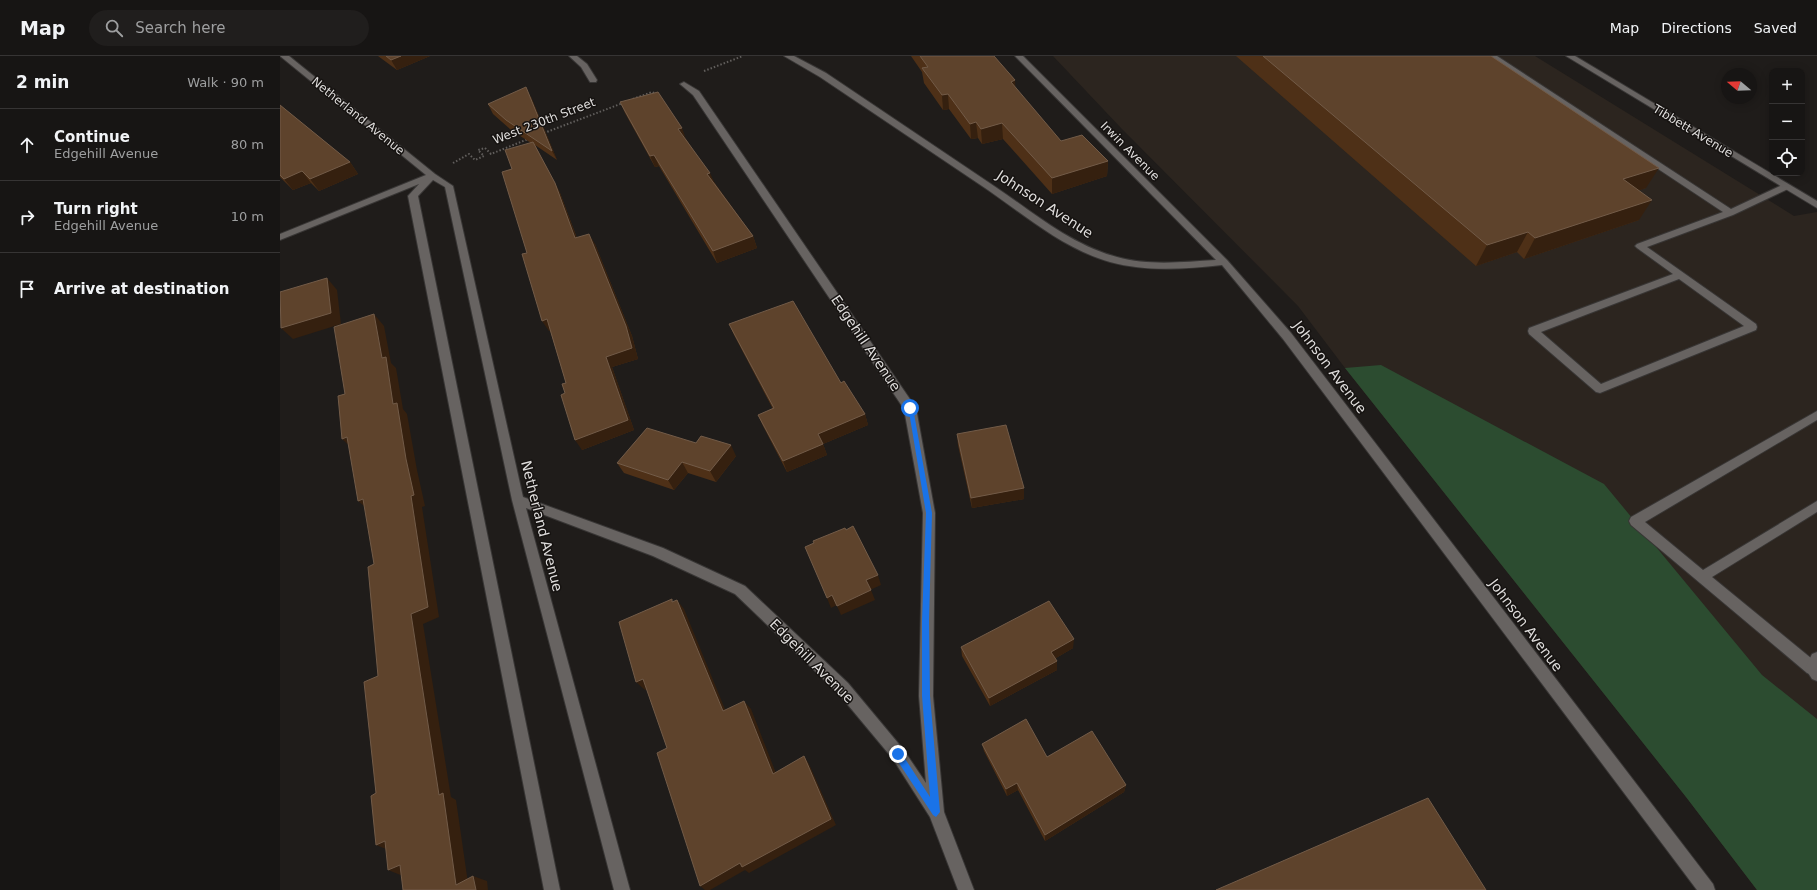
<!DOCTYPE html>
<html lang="en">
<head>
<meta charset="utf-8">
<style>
	:root { --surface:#171514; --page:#201e1d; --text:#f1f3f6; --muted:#9e9fa0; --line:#363434 }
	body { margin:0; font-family:"DejaVu Sans",sans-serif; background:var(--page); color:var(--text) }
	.controls { position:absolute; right:12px; top:12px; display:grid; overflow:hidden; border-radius:8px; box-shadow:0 2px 10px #0003 }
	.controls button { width:36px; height:36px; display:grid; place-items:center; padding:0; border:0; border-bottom:1px solid var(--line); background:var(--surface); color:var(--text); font:20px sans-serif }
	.compass { position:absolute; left:1441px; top:12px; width:36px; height:36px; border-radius:50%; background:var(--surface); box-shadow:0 2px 10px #0003; rotate:289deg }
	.stop { position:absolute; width:12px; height:12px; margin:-9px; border:3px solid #1a73e8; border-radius:50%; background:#fff }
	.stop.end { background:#1a73e8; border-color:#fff; box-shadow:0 1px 4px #0008 }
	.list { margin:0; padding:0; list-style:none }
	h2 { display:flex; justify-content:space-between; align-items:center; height:52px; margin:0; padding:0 16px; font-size:17px }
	h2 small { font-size:13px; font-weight:400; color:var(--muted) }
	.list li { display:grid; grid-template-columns:26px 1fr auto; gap:12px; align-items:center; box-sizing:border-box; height:72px; padding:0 16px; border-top:1px solid var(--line) }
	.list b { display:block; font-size:15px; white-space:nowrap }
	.list p { margin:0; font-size:13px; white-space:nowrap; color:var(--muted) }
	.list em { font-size:13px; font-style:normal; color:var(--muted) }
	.icon { flex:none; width:22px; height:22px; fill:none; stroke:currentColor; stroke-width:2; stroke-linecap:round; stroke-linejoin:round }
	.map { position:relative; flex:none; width:1537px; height:834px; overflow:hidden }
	header { display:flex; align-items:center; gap:24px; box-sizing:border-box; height:56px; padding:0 20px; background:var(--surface); border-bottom:1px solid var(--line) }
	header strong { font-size:19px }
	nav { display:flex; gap:22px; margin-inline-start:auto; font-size:14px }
	.search { width:280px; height:36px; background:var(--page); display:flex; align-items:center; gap:10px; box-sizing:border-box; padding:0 14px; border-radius:22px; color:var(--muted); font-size:15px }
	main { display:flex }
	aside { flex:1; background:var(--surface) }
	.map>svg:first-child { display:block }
	.built { fill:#2c251f }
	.green { fill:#2c4c30 }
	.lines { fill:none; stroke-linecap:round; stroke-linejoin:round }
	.lane-casing { stroke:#383635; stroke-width:2 }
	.street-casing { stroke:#383635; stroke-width:2 }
	.secondary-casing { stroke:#383635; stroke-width:2 }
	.path { stroke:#615e5c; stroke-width:2; stroke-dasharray:1.5 2; stroke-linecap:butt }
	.lane { fill:#676361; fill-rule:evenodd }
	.street { fill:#676361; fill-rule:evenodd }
	.secondary { fill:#676361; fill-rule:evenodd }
	.wall { fill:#4e3017 }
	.shaded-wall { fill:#35200f }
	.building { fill:#5e432c; stroke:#725b48 }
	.route { fill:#1a73e8 }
	.labels { text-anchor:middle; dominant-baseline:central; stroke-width:3; stroke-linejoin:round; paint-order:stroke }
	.far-street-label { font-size:12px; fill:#dfdddc; stroke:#161311 }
	.street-label { font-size:14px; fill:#dfdddc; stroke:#161311 }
</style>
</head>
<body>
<header>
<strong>Map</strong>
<div class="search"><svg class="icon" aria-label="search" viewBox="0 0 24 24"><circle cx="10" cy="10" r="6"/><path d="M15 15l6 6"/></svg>Search here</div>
<nav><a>Map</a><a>Directions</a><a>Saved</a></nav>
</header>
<main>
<aside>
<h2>2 min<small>Walk · 90 m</small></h2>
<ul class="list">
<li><svg class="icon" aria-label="ahead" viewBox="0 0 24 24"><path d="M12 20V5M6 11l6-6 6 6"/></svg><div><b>Continue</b><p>Edgehill Avenue</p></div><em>80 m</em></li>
<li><svg class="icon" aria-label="right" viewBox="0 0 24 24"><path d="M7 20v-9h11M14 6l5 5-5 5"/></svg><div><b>Turn right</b><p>Edgehill Avenue</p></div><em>10 m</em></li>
<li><svg class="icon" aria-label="arrive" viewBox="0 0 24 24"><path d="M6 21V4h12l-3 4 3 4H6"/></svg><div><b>Arrive at destination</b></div></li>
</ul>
</aside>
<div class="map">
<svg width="1537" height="834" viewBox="0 0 1537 834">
	<rect width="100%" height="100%" fill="#1f1c1a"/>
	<path class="built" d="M773 0H1255L1514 160 1537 156V834H1477L1406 741 1065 312 1018 250 841 72Z"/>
	<path class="green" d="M1101 309 1324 428 1482 619 1537 663V834H1477L1406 741 1065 312Z"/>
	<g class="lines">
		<defs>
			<g id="lane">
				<path d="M289 0H297L307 8 317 24 316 26H310L301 11Z"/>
				<path d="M1208 0H1217L1451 153 1502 129H1508L1509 131 1508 133 1453 159 1367 191 1476 268 1477 271 1476 274 1320 337 1316 336 1249 278 1248 275 1249 272 1393 218 1357 192 1355 190 1357 188 1443 156ZM1399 223 1464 270 1321 328 1261 276Z"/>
				<path d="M1537 355V364L1365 466 1423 514 1537 445V456L1432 521 1537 607V617L1532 619 1527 617 1351 469 1349 465 1351 461Z"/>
			</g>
			<g id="street">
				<path d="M0 0H9L155 118 173 130 243 441 383 492 465 530 568 627 623 693 646 727 639 640 643 457 624 353 413 39 400 28 404 26 419 35 636 352 655 457 653 640 664 756 694 834H678L650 761 613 703 558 637 455 538 373 500 246 452 350 834H334L232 444 165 131 153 124 138 140 280 834H264L128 140 139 128 0 184V178L146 119Z"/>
				<path d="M1286 0H1295L1537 145V152Z"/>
				<path d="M1537 596V625L1532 623 1525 612 1532 598Z"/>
			</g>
			<path id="secondary" d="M504 0H514L546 17C602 55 658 92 714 130 753 156 791 189 837 201 869 210 903 206 936 204L735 0H743L947 204 1011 277 1433 828 1435 834H1417L1003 283 942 209C904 213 867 216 830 206 784 193 747 161 708 134 652 96 596 59 540 21Z"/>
		</defs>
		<use href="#lane" class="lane-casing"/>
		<use href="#street" class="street-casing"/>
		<use href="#secondary" class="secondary-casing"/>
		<g class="path">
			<path d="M424 15 463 0"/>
			<path d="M353 43 372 36 376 38"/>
			<path d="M264 77 343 47"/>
			<path d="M173 107 189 98 195 104 204 100 198 94 205 92 211 98 248 83"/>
		</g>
		<use href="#lane" class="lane"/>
		<use href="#street" class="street"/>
		<use href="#secondary" class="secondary"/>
	</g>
	<g class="wall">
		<path d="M98 0H150L117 14Z"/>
		<path d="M631 0H714L735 24V31L781 85 828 105 827 120 772 138 723 83 702 88 698 82 691 83 669 53 663 54 644 27 642 16Z"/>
		<path d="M956 0H1211L1366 132 1359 134V164L1244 203 1237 196 1196 210Z"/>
		<path d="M251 41 277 104 255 89 280 137 297 182 315 188 352 280 358 303 332 311 354 374 302 394 285 337 286 327 270 274 269 275 247 197 232 113 251 87 231 74 213 58 208 48Z"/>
		<path d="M340 46 406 83 434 126 473 180 477 192 437 207 379 110 375 111 345 57Z"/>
		<path d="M0 49 70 106 78 118 39 135 31 127 13 134 0 121Z"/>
		<path d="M449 268 561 327 585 358 588 369 543 388 547 399 507 416 483 370 478 359 493 353 454 279Z"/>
		<path d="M677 378 744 443 692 452 678 389Z"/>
		<path d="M456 400 436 426 408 417 394 434 344 417 337 407Z"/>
		<path d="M681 591 793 592 776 602 777 614 710 650 682 600Z"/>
		<path d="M702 688 767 701 846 729 844 736 765 785 738 734 727 740 704 695Z"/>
	</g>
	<g class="shaded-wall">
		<path d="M121 0H150L117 14 111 4Z"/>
		<path d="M735 24 736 40 731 26Z"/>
		<path d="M246 31 251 41 277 104 272 95Z"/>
		<path d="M668 38 669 53 663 54 662 39Z"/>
		<path d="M696 66 698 82 691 83 690 68Z"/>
		<path d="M722 67 723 83 702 88 701 73Z"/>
		<path d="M402 72 406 83 398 73Z"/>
		<path d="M374 99 379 110 375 111 370 100Z"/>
		<path d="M828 105 827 120 772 138V122Z"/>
		<path d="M70 106 78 118 39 135 30 123Z"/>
		<path d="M1379 112 1366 132 1330 144 1343 123Z"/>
		<path d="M22 115 31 127 13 134 4 123Z"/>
		<path d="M430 117 435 128 427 118Z"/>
		<path d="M275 127 280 137 301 193 295 182Z"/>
		<path d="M1372 144 1359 164 1244 203 1255 182Z"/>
		<path d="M1248 176 1237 196 1196 210 1207 189Z"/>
		<path d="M309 178 315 188 352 280 358 303 332 311 354 374 302 394 295 384Z"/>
		<path d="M473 180 477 192 437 207 433 195Z"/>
		<path d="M47 222 57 234 61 268 13 283 1 272Z"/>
		<path d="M94 258 104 270 111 307 116 312 123 353 127 358 137 414 145 450 142 451 159 561 143 568 171 741 176 744 189 834 176 829 159 739 131 558V440L113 348 102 302Z"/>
		<path d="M267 263 273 273 269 275 262 265Z"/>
		<path d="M585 358 588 369 543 388 547 399 507 416 503 405 538 378Z"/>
		<path d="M67 381 74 394 62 383Z"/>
		<path d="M451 389 456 400 436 426 430 415Z"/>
		<path d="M402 406 408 417 394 434 388 424Z"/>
		<path d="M744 432V443L692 452 691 442Z"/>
		<path d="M83 443 90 455 78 445Z"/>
		<path d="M598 519 601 529 590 534 586 524Z"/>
		<path d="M591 534 595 544 561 559 557 550Z"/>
		<path d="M552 539 557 549 551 552 547 542Z"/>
		<path d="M397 544 404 553 449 663 443 655Z"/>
		<path d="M794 583 793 592 771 605V596Z"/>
		<path d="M777 605V614L710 650 709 642Z"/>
		<path d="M363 623 371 631 365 634 356 626Z"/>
		<path d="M464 645 471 653 499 725 493 718Z"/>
		<path d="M524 700 529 708 556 769 469 817 465 814 430 834H425L420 830Z"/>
		<path d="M737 727 738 734 727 740 726 733Z"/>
		<path d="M846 729 844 736 765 785V779Z"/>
		<path d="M105 785 111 795 96 789Z"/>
		<path d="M120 809 123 820 108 814Z"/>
		<path d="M193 820 207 825 208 834H196Z"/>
	</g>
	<g class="building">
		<path d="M106 0H121L111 4Z"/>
		<path d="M640 0H714L735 24 731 26 781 85 802 79 828 105 772 122 722 67 701 73 696 66 690 68 668 38 662 39 642 12 648 11Z"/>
		<path d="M983 0H1211L1379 112 1343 123 1372 144 1255 182 1248 176 1207 189Z"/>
		<path d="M246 31 272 95 226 64 208 48Z"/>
		<path d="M378 36 402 72 398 73 430 117 427 118 473 180 433 195 374 99 370 100 340 46Z"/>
		<path d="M0 49 70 106 30 123 22 115 4 123 0 119Z"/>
		<path d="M253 86 275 127 295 182 309 178 346 270 352 292 326 301 348 364 295 384 281 339 285 337 282 328 286 327 267 263 262 265 242 198 247 197 222 116 232 113 225 94Z"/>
		<path d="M47 222 51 257 1 272 0 236Z"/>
		<path d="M513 245 561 327 564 325 585 358 538 378 543 388 503 405 478 359 494 352 449 268Z"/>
		<path d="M94 258 102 302 106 301 113 348 117 347 126 403 134 439 131 440 148 551 131 558 159 739 163 737 176 829 193 820 196 834H123L120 809 108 814 105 785 96 789 91 740 96 737 84 626 98 620 88 511 94 508 83 443 78 445 67 381 62 383 58 340 65 338 54 271Z"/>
		<path d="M726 369 744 432 691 442 677 378Z"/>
		<path d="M367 372 416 387 421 380 451 389 430 415 402 406 388 424 337 407Z"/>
		<path d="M573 470 598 519 586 524 591 534 557 550 552 539 547 542 525 491 534 487 533 485 565 472 566 474Z"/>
		<path d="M392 543V546L397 544 443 655 464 645 493 718 524 700 551 763 462 811 460 807 420 830 377 697 387 692 363 623 356 626 339 566Z"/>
		<path d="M769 545 794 583 771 596 777 605 709 642 681 591Z"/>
		<path d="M746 663 767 701 812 675 846 729 765 779 737 727 726 733 702 688Z"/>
		<path d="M1148 742 1206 834H936Z"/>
	</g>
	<path class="route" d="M628 350H630L633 352 652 457 649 565 650 640 660 756 656 761 653 759 613 698 615 695H620L650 741 642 640V565L646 457Z"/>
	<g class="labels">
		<g class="far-street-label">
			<text transform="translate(78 60) rotate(39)">Netherland Avenue</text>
			<text transform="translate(264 65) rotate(-21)">West 230th Street</text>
			<text transform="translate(1413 75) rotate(31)">Tibbett Avenue</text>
			<text transform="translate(850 95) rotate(45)">Irwin Avenue</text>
		</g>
		<g class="street-label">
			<text transform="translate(765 148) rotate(33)">Johnson Avenue</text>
			<text transform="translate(586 287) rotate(56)">Edgehill Avenue</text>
			<text transform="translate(1050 311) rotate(53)">Johnson Avenue</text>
			<text transform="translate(262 470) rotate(76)">Netherland Avenue</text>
			<text transform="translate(1246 569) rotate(53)">Johnson Avenue</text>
			<text transform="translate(532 605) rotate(45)">Edgehill Avenue</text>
		</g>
	</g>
</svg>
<div class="controls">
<button>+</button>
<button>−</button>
<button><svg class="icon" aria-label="locate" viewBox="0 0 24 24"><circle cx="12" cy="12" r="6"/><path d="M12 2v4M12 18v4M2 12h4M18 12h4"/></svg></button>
</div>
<svg class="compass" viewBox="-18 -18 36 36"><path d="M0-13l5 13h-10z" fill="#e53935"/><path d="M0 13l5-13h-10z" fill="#9e9fa0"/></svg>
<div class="stop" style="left:630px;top:352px"></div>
<div class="stop end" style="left:618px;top:698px"></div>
</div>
</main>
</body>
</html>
